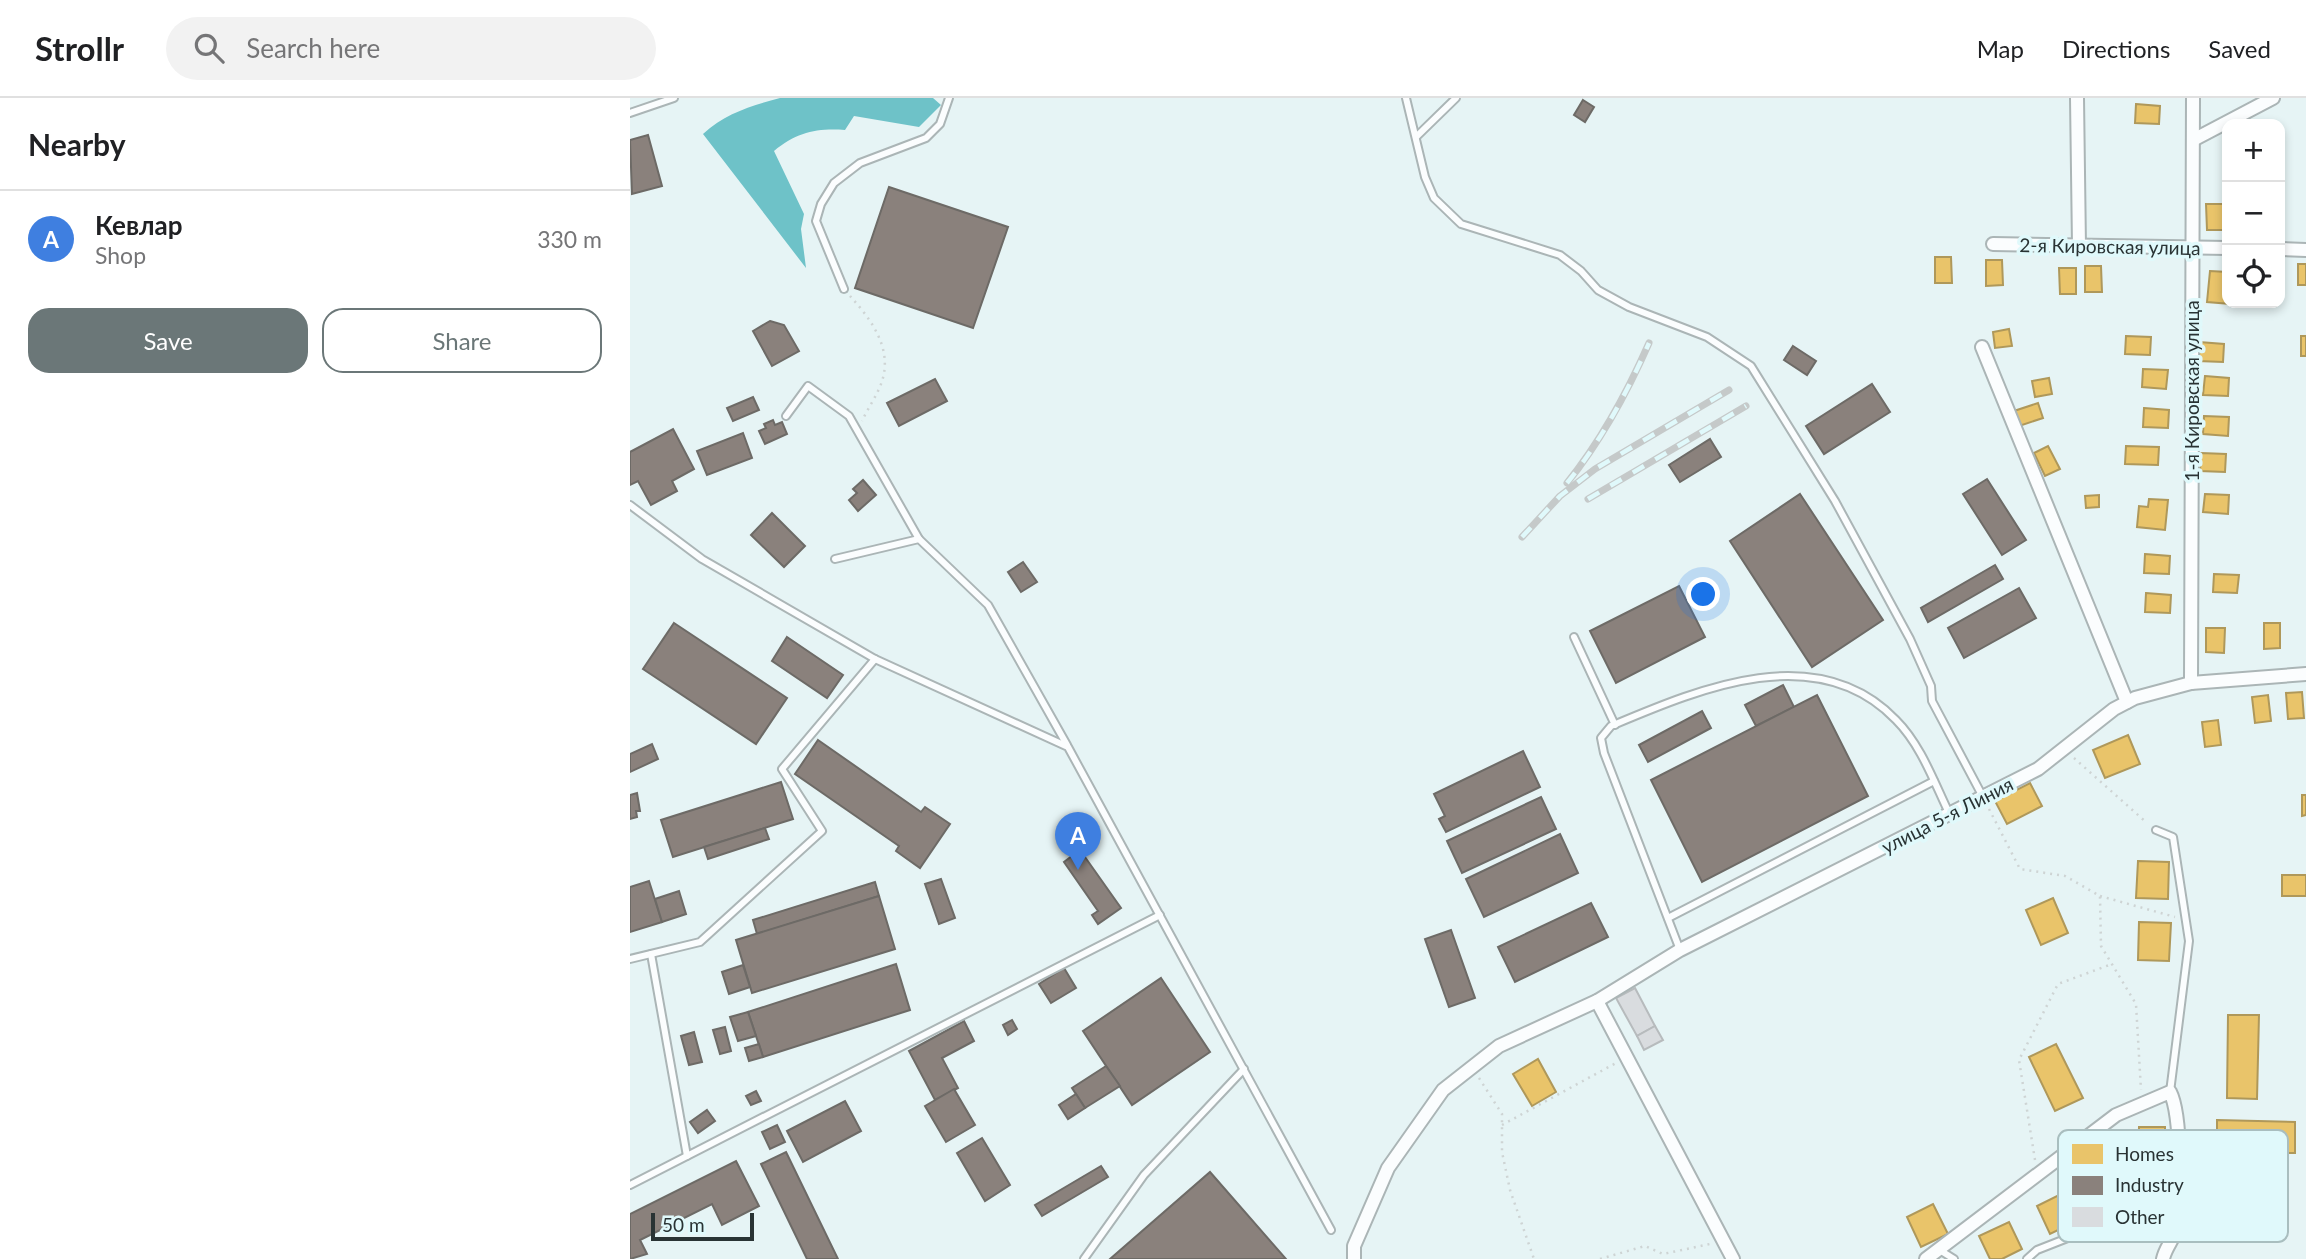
<!DOCTYPE html>
<html lang="en">
<head>
<meta charset="utf-8">
<style>
	:root { --surface:#fff; --page:#f2f2f2; --text:#202124; --muted:#757577; --line:#e0e0e0; --accent:#6b7778 }
	body { margin:0; font-family:Lato,sans-serif; background:var(--page); color:var(--text) }
	.controls { position:absolute; right:21px; top:21px; display:grid; overflow:hidden; border-radius:14px; box-shadow:0 4px 10px #0003 }
	.controls button { width:63px; height:63px; display:grid; place-items:center; padding:0; border:0; border-bottom:2px solid var(--line); background:var(--surface); color:var(--text); font:35px sans-serif }
	.scale { position:absolute; left:21px; bottom:18px; width:103px; box-sizing:border-box; padding-left:7px; border:4px solid #293334; border-top:0; font-size:19px; line-height:24px; white-space:nowrap; color:#293334; -webkit-text-stroke:5px #e0f9fb; paint-order:stroke }
	.you { position:absolute; left:1074px; top:497px; width:24px; height:24px; margin:-18px; border:5px solid #fff; border-radius:50%; background:#1a73e8; box-shadow:0 0 0 10px #1a73e833 }
	.badge { display:grid; place-items:center; width:46px; height:46px; border-radius:50%; background:var(--accent); color:#fff; font-size:23px; font-weight:700 }
	.pin { position:absolute; translate:-50% -58px; filter:drop-shadow(0 2px 4px #0008) }
	.pin::after { content:''; position:absolute; top:37px; width:24px; height:21px; background:inherit; clip-path:polygon(0 0,100% 0,50% 100%) }
	.list { margin:0; padding:0; list-style:none }
	h2 { display:flex; justify-content:space-between; align-items:center; height:91px; margin:0; padding:0 28px; font-size:30px }
	h2 small { font-size:23px; font-weight:400; color:var(--muted) }
	.list li { display:grid; grid-template-columns:46px 1fr auto; gap:21px; align-items:center; box-sizing:border-box; height:98px; padding:0 28px; border-top:2px solid var(--line) }
	.list b { display:block; font-size:26px; white-space:nowrap }
	.list p { margin:0; font-size:23px; white-space:nowrap; color:var(--muted) }
	.list em { font-size:23px; font-style:normal; color:var(--muted) }
	.actions { display:flex; gap:14px; padding:21px 28px }
	.actions a { flex:1; padding:16px 0; border:2px solid var(--accent); border-radius:21px; text-align:center; font-size:24px; color:var(--accent) }
	.actions .main { background:var(--accent); color:#fff }
	.icon { flex:none; width:38px; height:38px; fill:none; stroke:currentColor; stroke-width:2; stroke-linecap:round; stroke-linejoin:round }
	.map { position:relative; flex:none; width:1676px; height:1161px; overflow:hidden }
	header { display:flex; align-items:center; gap:42px; box-sizing:border-box; height:98px; padding:0 35px; background:var(--surface); border-bottom:2px solid var(--line) }
	header strong { font-size:33px }
	nav { display:flex; gap:38px; margin-inline-start:auto; font-size:24px }
	.search { width:490px; height:63px; background:var(--page); display:flex; align-items:center; gap:18px; box-sizing:border-box; padding:0 24px; border-radius:38px; color:var(--muted); font-size:26px }
	main { display:flex }
	aside { flex:1; background:var(--surface) }
	.map>svg:first-child { display:block }
	.water { fill:#6ec2c8 }
	.homes { fill:#e9c46a; stroke:#af985a; stroke-width:2 }
	.industry { fill:#8a817c; stroke:#6d6a66; stroke-width:2 }
	.building { fill:#d9dcdf; stroke:#b7bbbd; stroke-width:2 }
	.lines { fill:none; stroke-linecap:round; stroke-linejoin:round }
	.lane-casing { stroke:#abb5b6; stroke-width:10 }
	.street-casing { stroke:#abb5b6; stroke-width:16 }
	.path { stroke:#ced4d4; stroke-width:2.5; stroke-dasharray:2 5; stroke-linecap:butt }
	.lane { stroke:#fbfdfe; stroke-width:6 }
	.street { stroke:#fbfdfe; stroke-width:12 }
	.rail-casing { stroke:#c5c9c9; stroke-width:7 }
	.rail { stroke:#e0f9fb; stroke-width:4.5; stroke-dasharray:13; stroke-linecap:butt }
	.labels { text-anchor:middle; dominant-baseline:central; stroke-width:7; stroke-linejoin:round; paint-order:stroke }
	.street-label { font-size:19px; fill:#293334; stroke:#e0f9fb }
	.key { fill:#e0f9fb; stroke:#a9bebf; stroke-width:2 }
	.key-label { font-size:19px; fill:#293334 }
</style>
</head>
<body>
<header>
<strong>Strollr</strong>
<div class="search"><svg class="icon" aria-label="search" viewBox="0 0 24 24"><circle cx="10" cy="10" r="6"/><path d="M15 15l6 6"/></svg>Search here</div>
<nav><a>Map</a><a>Directions</a><a>Saved</a></nav>
</header>
<main>
<aside>
<h2>Nearby<small></small></h2>
<ul class="list">
<li><span class="badge" style="background:#3f7fe0">A</span><div><b>Кевлар</b><p>Shop</p></div><em>330 m</em></li>
</ul>
<div class="actions"><a class="main">Save</a><a>Share</a></div>
</aside>
<div class="map">
<svg width="1676" height="1161" viewBox="0 0 1676 1161">
	<rect width="100%" height="100%" fill="#e6f4f5"/>
	<path class="water" d="M150 0H303L311 7 289 29 224 18 215 32C187 30 167 34 144 53L174 116 171 131 176 170 73 36C96 15 121 8 150 0Z"/>
	<g class="homes">
		<path d="M1506 6 1530 8 1529 26 1505 25Z"/>
		<path d="M1576 106H1593V132H1577Z"/>
		<path d="M1305 159H1321L1322 185H1305Z"/>
		<path d="M1356 162H1372L1373 187 1356 188Z"/>
		<rect x="1668" y="166" width="8" height="21"/>
		<path d="M1455 168H1471L1472 194H1455Z"/>
		<path d="M1429 170H1446V196H1430Z"/>
		<path d="M1580 173 1597 174V205L1601 206 1577 204Z"/>
		<path d="M1379 231 1382 248 1365 250 1363 234Z"/>
		<path d="M1496 238 1521 239 1520 257 1495 256Z"/>
		<rect x="1671" y="238" width="5" height="20"/>
		<path d="M1569 244 1594 246 1593 264 1568 263Z"/>
		<path d="M1513 271 1538 272 1536 291 1512 289Z"/>
		<path d="M1575 278 1599 280 1598 298 1573 297Z"/>
		<path d="M1419 280 1422 296 1405 299 1402 283Z"/>
		<path d="M1408 305 1413 320 1389 328 1384 313Z"/>
		<path d="M1514 310 1539 312 1538 330 1513 329Z"/>
		<path d="M1574 318 1599 319 1598 338 1573 336Z"/>
		<path d="M1418 348 1430 371 1415 378 1404 355Z"/>
		<path d="M1496 348 1529 349 1528 367 1495 366Z"/>
		<path d="M1571 355 1596 356 1595 374 1570 373Z"/>
		<path d="M1575 396 1599 397 1598 416 1573 414Z"/>
		<path d="M1469 397V409L1456 410 1455 398Z"/>
		<path d="M1519 401 1538 402 1535 432 1507 429 1509 408 1518 409Z"/>
		<path d="M1515 456 1540 458 1539 476 1514 475Z"/>
		<path d="M1584 476 1609 477 1607 495 1583 494Z"/>
		<path d="M1516 495 1541 497 1540 515 1515 514Z"/>
		<path d="M1634 525H1650V550L1634 551Z"/>
		<path d="M1576 530H1595L1594 555 1576 554Z"/>
		<path d="M1672 594 1674 620 1658 621 1656 595Z"/>
		<path d="M1638 597 1641 623 1625 625 1622 599Z"/>
		<path d="M1588 622 1591 647 1575 649 1572 624Z"/>
		<path d="M1498 637 1510 666 1475 680 1463 652Z"/>
		<path d="M1400 685 1412 708 1377 726 1365 703Z"/>
		<path d="M1672 697H1676V717L1672 718Z"/>
		<path d="M1508 763 1539 764 1538 801 1506 800Z"/>
		<rect x="1652" y="777" width="24" height="21"/>
		<path d="M1423 800 1438 835 1411 847 1396 812Z"/>
		<path d="M1509 824 1541 825 1539 863 1508 862Z"/>
		<path d="M1598 917H1629L1627 1001 1597 1000Z"/>
		<path d="M1426 946 1453 1000 1425 1013 1399 959Z"/>
		<path d="M908 961 926 994 902 1008 883 976Z"/>
		<path d="M1587 1022 1665 1024V1055L1587 1054Z"/>
		<path d="M1509 1029H1535V1066H1508Z"/>
		<path d="M1435 1094 1449 1122 1420 1136 1407 1108Z"/>
		<path d="M1303 1106 1318 1136 1291 1149 1277 1119Z"/>
		<path d="M1379 1124 1392 1151 1372 1161H1360L1349 1138Z"/>
	</g>
	<g class="industry">
		<path d="M953 2 964 9 955 24 944 17Z"/>
		<path d="M18 37 32 88 2 96 0 42Z"/>
		<path d="M259 89 378 129 343 230 225 190Z"/>
		<path d="M140 223 154 227 169 253 142 268 123 233Z"/>
		<path d="M1163 248 1186 263 1177 277 1154 262Z"/>
		<path d="M305 281 317 303 269 328 257 305Z"/>
		<path d="M1242 286 1260 314 1194 356 1176 328Z"/>
		<path d="M123 299 129 312 103 323 97 310Z"/>
		<path d="M143 322 145 327 152 324 157 336 135 346 129 333 136 330 134 326Z"/>
		<path d="M43 331 64 371 42 383 47 393 21 407 8 383 0 387V354Z"/>
		<path d="M113 335 122 360 77 377 67 353Z"/>
		<path d="M1080 341 1091 359 1050 384 1039 367Z"/>
		<path d="M1357 381 1396 442 1372 457 1333 396Z"/>
		<path d="M233 382 246 397 228 413 219 402 227 395 223 391Z"/>
		<path d="M1170 396 1253 522 1182 569 1100 443Z"/>
		<path d="M142 415 175 448 154 469 121 437Z"/>
		<path d="M393 464 407 484 391 494 378 474Z"/>
		<path d="M1365 467 1373 481 1298 524 1291 510Z"/>
		<path d="M1049 488 1075 539 986 585 960 533Z"/>
		<path d="M1389 490 1406 520 1334 560 1318 530Z"/>
		<path d="M44 525 157 600 126 646 13 571Z"/>
		<path d="M157 539 213 577 197 600 142 563Z"/>
		<path d="M1153 587 1164 609 1126 628 1115 607Z"/>
		<path d="M1187 597 1238 698 1072 784 1021 682Z"/>
		<path d="M1072 613 1081 630 1018 664 1009 647Z"/>
		<path d="M188 642 291 714 295 709 320 726 290 770 266 753 269 748 165 676Z"/>
		<path d="M22 646 28 661 0 674V656Z"/>
		<path d="M893 653 910 689 816 734 809 721 815 718 804 696Z"/>
		<path d="M151 684 163 721 43 759 31 722Z"/>
		<path d="M7 695 10 713H6L7 719 0 721V697Z"/>
		<path d="M911 699 926 731 832 775 817 743Z"/>
		<path d="M135 730 139 741 78 761 74 749Z"/>
		<path d="M930 736 948 775 854 819 836 781Z"/>
		<path d="M450 752 491 810 468 826 462 817 468 813 434 764Z"/>
		<path d="M311 781 325 820 309 826 295 786Z"/>
		<path d="M19 783 32 824 0 834V789Z"/>
		<path d="M245 784 249 798 127 836 123 822Z"/>
		<path d="M49 793 56 816 32 824 25 801Z"/>
		<path d="M249 798 265 851 122 895 106 842Z"/>
		<path d="M961 805 978 839 885 884 868 849Z"/>
		<path d="M821 832 845 900 819 909 795 841Z"/>
		<path d="M266 866 280 912 133 959 118 914Z"/>
		<path d="M113 867 120 889 99 896 92 874Z"/>
		<path d="M434 870 446 890 421 905 409 886Z"/>
		<path d="M531 880 580 954 502 1007 453 933Z"/>
		<path d="M118 914 126 938 108 943 100 919Z"/>
		<path d="M382 922 387 931 378 937 373 927Z"/>
		<path d="M334 923 344 943 312 960 328 990 305 1002 279 953Z"/>
		<path d="M95 929 101 953 90 956 83 932Z"/>
		<path d="M64 934 72 964 59 967 51 938Z"/>
		<path d="M129 946 133 959 119 963 115 950Z"/>
		<path d="M476 968 490 988 455 1010 442 990Z"/>
		<path d="M324 991 345 1027 316 1044 295 1008Z"/>
		<path d="M126 993 131 1003 121 1007 116 998Z"/>
		<path d="M446 996 455 1010 438 1021 429 1007Z"/>
		<path d="M215 1003 231 1033 173 1064 157 1033Z"/>
		<path d="M77 1012 85 1023 68 1035 60 1024Z"/>
		<path d="M147 1027 155 1044 140 1051 132 1034Z"/>
		<path d="M352 1040 380 1087 355 1103 327 1055Z"/>
		<path d="M156 1054 208 1161H177L131 1066Z"/>
		<path d="M106 1063 129 1108 92 1127 82 1106 10 1142 17 1156 0 1161V1116Z"/>
		<path d="M471 1068 478 1079 412 1118 405 1107Z"/>
		<path d="M580 1074 656 1161H480Z"/>
	</g>
	<g class="building">
		<path d="M1005 890 1025 928 1007 938 986 900Z"/>
		<path d="M1025 928 1033 942 1014 952 1007 938Z"/>
	</g>
	<g class="lines">
		<defs>
			<g id="lane">
				<path d="M776 0 795 79 804 100 831 126 930 157 951 173 968 192 999 209 1077 239 1121 268 1205 403 1280 541 1301 588 1302 603 1353 699"/>
				<path d="M0 15 44 0"/>
				<path d="M786 39 826 0"/>
				<path d="M214 191 186 123 191 106 204 85 230 65 296 40 310 26 319 0"/>
				<path d="M156 318 178 288 219 318 289 441"/>
				<path d="M0 407 72 461 245 561 438 649 701 1132"/>
				<path d="M205 461 289 441 358 507 437 647"/>
				<path d="M944 539 985 627"/>
				<path d="M1526 732 1543 739 1559 843 1540 994"/>
				<path d="M1038 820 1304 683"/>
				<path d="M1050 852 974 655 971 640 981 628C1069 591 1187 540 1266 622 1291 647 1304 684 1319 715"/>
				<path d="M21 856 57 1058"/>
				<path d="M0 861 70 844 192 733 152 671 245 561"/>
				<path d="M0 1087 530 817"/>
				<path d="M1308 1151 1324 1161"/>
				<path d="M454 1161 514 1077 614 971"/>
				<path d="M1397 1161 1407 1152 1481 1123 1460 1037"/>
			</g>
			<g id="street">
				<path d="M1447 0 1449 148"/>
				<path d="M1563 42 1643 0"/>
				<path d="M1363 146 1597 150"/>
				<path d="M1650 151 1676 152"/>
				<path d="M1352 249 1497 604"/>
				<path d="M1561 585 1563 0"/>
				<path d="M967 903 1103 1161"/>
				<path d="M724 1161V1148L758 1070 813 992 869 948 967 903 1050 852 1408 671 1484 611 1505 600 1561 585 1676 576"/>
				<path d="M1296 1161 1486 1017 1540 994C1552 1017 1551 1104 1546 1131 1544 1141 1535 1150 1533 1161"/>
			</g>
		</defs>
		<use href="#lane" class="lane-casing"/>
		<use href="#street" class="street-casing"/>
		<g class="path">
			<path d="M220 198C240 220 263 250 252 283 248 296 238 310 232 323"/>
			<path d="M1444 660 1517 725"/>
			<path d="M1359 711 1390 771 1435 778 1470 798 1471 848 1506 906 1511 992"/>
			<path d="M1470 798 1545 819"/>
			<path d="M849 980 872 1016V1054L880 1092 904 1161"/>
			<path d="M872 1027 986 965"/>
			<path d="M1405 1062 1389 962 1428 886 1482 866"/>
			<path d="M970 1161 1015 1148 1033 1156 1080 1146"/>
		</g>
		<use href="#lane" class="lane"/>
		<use href="#street" class="street"/>
		<defs>
			<g id="rail">
				<path d="M937 385C971 343 997 295 1019 245"/>
				<path d="M958 401 1116 308"/>
				<path d="M892 439 930 398 965 371 1099 292"/>
			</g>
		</defs>
		<use href="#rail" class="rail-casing"/>
		<use href="#rail" class="rail"/>
	</g>
	<g class="labels">
		<g class="street-label">
			<text transform="translate(1480 148) rotate(1)">2-я Кировская улица</text>
			<text transform="translate(1561 293) rotate(-90)">1-я Кировская улица</text>
			<text transform="translate(1317 717) rotate(-27)">улица 5-я Линия</text>
		</g>
	</g>
	<rect x="1428" y="1032" width="230" height="112" rx="10" class="key"/>
	<rect x="1442" y="1046" width="31" height="20" fill="#e9c46a"/>
	<rect x="1442" y="1078" width="31" height="19" fill="#8a817c"/>
	<rect x="1442" y="1109" width="31" height="20" fill="#d9dcdf"/>
	<g class="key-label">
		<text x="1485" y="1063">Homes</text>
		<text x="1485" y="1094">Industry</text>
		<text x="1485" y="1126">Other</text>
	</g>
</svg>
<div class="controls">
<button>+</button>
<button>−</button>
<button><svg class="icon" aria-label="locate" viewBox="0 0 24 24"><circle cx="12" cy="12" r="6"/><path d="M12 2v4M12 18v4M2 12h4M18 12h4"/></svg></button>
</div>
<div class="scale">50 m</div>
<div class="you"></div>
<div class="pin badge" style="left:448px;top:772px;background:#3f7fe0">A</div>
</div>
</main>
</body>
</html>
